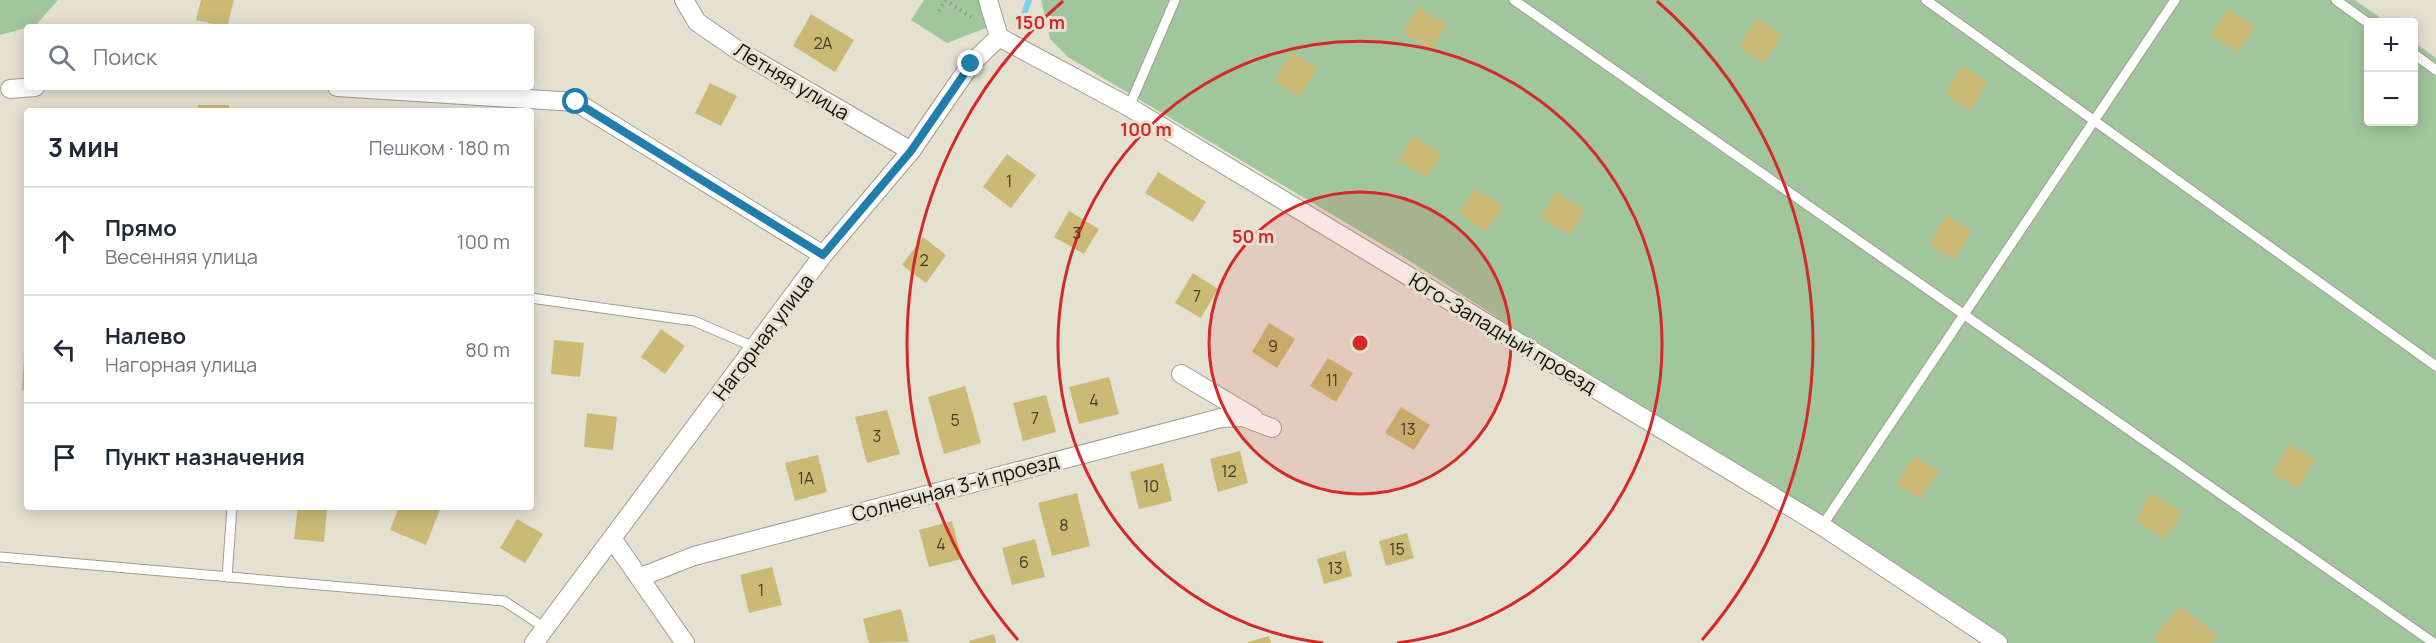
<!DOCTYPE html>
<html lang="ru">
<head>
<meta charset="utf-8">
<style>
	:root { --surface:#fff; --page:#f6f6f7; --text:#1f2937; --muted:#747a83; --line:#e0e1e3 }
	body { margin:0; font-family:Manrope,sans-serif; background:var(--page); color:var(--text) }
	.controls { position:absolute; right:18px; top:18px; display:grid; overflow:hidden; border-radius:6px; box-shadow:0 3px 15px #0003 }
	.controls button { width:54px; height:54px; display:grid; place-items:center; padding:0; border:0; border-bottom:2px solid var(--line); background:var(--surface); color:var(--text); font:30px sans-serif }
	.stop { position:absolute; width:18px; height:18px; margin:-14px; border:4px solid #217dab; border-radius:50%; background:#fff }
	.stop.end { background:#217dab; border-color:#fff; box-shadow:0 2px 6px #0008 }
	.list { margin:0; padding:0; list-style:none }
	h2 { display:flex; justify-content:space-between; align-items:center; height:78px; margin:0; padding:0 24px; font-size:26px }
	h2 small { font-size:20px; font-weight:400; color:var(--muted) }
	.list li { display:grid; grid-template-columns:39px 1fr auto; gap:18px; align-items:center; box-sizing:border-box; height:108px; padding:0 24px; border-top:2px solid var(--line) }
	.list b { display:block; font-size:22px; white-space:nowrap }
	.list p { margin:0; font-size:20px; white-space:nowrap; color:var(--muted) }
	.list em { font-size:20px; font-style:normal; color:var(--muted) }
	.icon { flex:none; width:33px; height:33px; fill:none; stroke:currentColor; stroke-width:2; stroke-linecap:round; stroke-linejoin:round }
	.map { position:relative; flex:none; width:2436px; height:643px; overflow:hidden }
	.search { position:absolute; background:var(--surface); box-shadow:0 3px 15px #0003; left:24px; top:24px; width:510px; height:66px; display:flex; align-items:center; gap:15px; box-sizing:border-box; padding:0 21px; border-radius:6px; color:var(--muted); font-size:22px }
	.panel { position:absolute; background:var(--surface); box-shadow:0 3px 15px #0003; left:24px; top:108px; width:510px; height:402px; border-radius:6px }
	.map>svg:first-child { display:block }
	.green { fill:#a1c69d }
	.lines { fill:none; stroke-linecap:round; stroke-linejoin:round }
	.stream { stroke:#80cef0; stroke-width:6 }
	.building { fill:#caba75 }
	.lane-casing { stroke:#a19d8f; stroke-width:11 }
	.street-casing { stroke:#a19d8f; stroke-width:20 }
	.path { stroke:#969387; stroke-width:4; stroke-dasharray:1.5 4.5; stroke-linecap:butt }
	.lane { stroke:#fff; stroke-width:9 }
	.street { stroke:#fff; stroke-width:18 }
	.route { stroke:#217dab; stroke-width:8 }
	.ring { fill:none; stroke:#d62828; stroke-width:3 }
	.labels { text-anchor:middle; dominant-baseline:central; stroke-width:6; stroke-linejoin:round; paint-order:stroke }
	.number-label { font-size:16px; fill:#3e3a25 }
	.street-label { font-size:20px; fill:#100f0a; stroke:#e4e1d1 }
	.centre { fill:#d62828; stroke:#e4e1d1; stroke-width:3 }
	.ring-label { font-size:18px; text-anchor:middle; font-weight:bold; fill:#d62828; stroke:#e4e1d1; stroke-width:6; stroke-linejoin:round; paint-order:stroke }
</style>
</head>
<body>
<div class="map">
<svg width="2436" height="643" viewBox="0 0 2436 643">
	<rect width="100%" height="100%" fill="#e4e1d1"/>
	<g class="green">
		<path d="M0 0H58L36 25 0 35Z"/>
		<path d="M924 0H980L986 28 947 43 911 20Z"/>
		<path d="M1041 0H2355L2386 22H2368V122H2414V42L2436 58V643H2004L1405 258 1068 57 1050 39Z"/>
	</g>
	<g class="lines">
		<path class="stream" d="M1020 25 1029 0"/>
	</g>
	<g class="building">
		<path d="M201 0H234L227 27 196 20Z"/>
		<path d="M1419 7 1447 25 1431 50 1402 32Z"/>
		<path d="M2228 9 2255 26 2238 52 2211 35Z"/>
		<path d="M811 14 854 40 835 72 793 46Z"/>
		<path d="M1756 19 1782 34 1764 63 1739 48Z"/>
		<path d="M1292 52 1317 68 1300 97 1274 81Z"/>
		<path d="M1962 66 1988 82 1970 110 1945 95Z"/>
		<path d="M710 83 737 96 721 126 695 113Z"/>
		<rect x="198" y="105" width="31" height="6"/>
		<path d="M1413 136 1442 153 1427 178 1398 161Z"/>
		<path d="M1007 154 1036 175 1011 208 983 187Z"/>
		<path d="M1158 172 1206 202 1193 222 1145 193Z"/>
		<path d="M1475 188 1503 207 1486 232 1458 213Z"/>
		<path d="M1556 192 1585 210 1569 235 1540 217Z"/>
		<path d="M1069 211 1099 229 1084 254 1054 237Z"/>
		<path d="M1946 215 1972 231 1954 260 1929 244Z"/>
		<path d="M923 237 946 255 926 283 902 265Z"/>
		<path d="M1193 273 1218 289 1201 318 1175 303Z"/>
		<path d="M1269 323 1295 339 1277 368 1252 352Z"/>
		<path d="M661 329 685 346 665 374 641 357Z"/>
		<path d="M554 340 584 343 580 377 551 374Z"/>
		<path d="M24 356H27V390H22Z"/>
		<path d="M1328 358 1353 373 1336 402 1310 386Z"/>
		<path d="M1109 377 1119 414 1079 424 1069 387Z"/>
		<path d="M965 386 981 443 944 454 928 397Z"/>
		<path d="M1046 395 1056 432 1023 441 1013 403Z"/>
		<path d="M1401 407 1430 425 1414 450 1385 433Z"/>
		<path d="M887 410 900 454 867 463 855 417Z"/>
		<path d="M587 413 617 417 613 450 584 447Z"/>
		<path d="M2290 444 2315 460 2297 489 2272 473Z"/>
		<path d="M1240 451 1248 483 1218 492 1210 459Z"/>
		<path d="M818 455 827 492 795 501 785 463Z"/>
		<path d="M1914 456 1939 471 1921 500 1896 484Z"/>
		<path d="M1163 463 1172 501 1139 509 1130 472Z"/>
		<path d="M1077 493 1090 546 1052 556 1038 503Z"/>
		<path d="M2152 493 2182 512 2165 539 2135 520Z"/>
		<path d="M298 507 327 508 324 542 294 539Z"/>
		<path d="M399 507H441L426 545 390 530Z"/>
		<path d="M517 519 543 534 525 563 500 548Z"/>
		<path d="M952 521 962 559 929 567 919 530Z"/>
		<path d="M1407 533 1414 558 1386 566 1379 541Z"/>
		<path d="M1035 539 1045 577 1012 585 1002 548Z"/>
		<path d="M1345 551 1352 576 1324 584 1317 559Z"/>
		<path d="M772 567 782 605 749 613 740 575Z"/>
		<path d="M2180 606 2218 636 2212 643H2159L2153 639Z"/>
		<path d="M901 609 909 642 869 643 863 619Z"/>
		<path d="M994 634 996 643H970L969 641Z"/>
		<path d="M1269 636 1271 643H1248V642Z"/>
	</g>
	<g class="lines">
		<defs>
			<g id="lane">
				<path d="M1514 0 2434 643"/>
				<path d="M1926 0 2436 366"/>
				<path d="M2336 0 2368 23"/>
				<path d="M2414 54 2436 70"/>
				<path d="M1129 107 1175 0"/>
				<path d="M531 298 694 321 754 347"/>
				<path d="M1822 526 2175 0"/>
				<path d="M0 557 504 601 545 628"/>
				<path d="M227 577 232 507"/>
			</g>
			<g id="street">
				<path d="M684 0 697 22 739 51 911 151"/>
				<path d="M988 0 999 37"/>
				<path d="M999 37 1129 107 1822 526 1998 643"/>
				<path d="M337 87 576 102 823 255"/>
				<path d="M10 89 35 87"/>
				<path d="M1181 374 1253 417"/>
				<path d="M613 540 685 643"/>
				<path d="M641 577 694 556 1221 418 1243 417 1272 428"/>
				<path d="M534 643 823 255 911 151 971 64 999 37"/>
			</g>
		</defs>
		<use href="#lane" class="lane-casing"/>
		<use href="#street" class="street-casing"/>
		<g class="path">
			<path d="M945 0 974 19"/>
			<path d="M939 11 945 0"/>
		</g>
		<use href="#lane" class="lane"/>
		<use href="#street" class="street"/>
	</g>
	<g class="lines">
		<path class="route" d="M576 102 823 255 911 151 971 64"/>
	</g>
	<circle cx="1360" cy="343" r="151" fill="#d62828" fill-opacity=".12"/>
	<g class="ring">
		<circle cx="1360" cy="343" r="151"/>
		<path d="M1323 643A302 302 0 1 1 1397 643"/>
		<path d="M1018 640A453 453 0 0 1 1063 1M1657 1A453 453 0 0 1 1702 640"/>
	</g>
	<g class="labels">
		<g class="number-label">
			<text x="823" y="43">2А</text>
			<text x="1009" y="181">1</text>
			<text x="1077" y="233">3</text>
			<text x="924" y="260">2</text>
			<text x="1197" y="296">7</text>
			<text x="1273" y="346">9</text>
			<text x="1332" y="380">11</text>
			<text x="1094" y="400">4</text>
			<text x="1035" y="418">7</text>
			<text x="955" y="420">5</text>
			<text x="1408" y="429">13</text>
			<text x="877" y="436">3</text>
			<text x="1229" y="471">12</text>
			<text x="806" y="478">1А</text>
			<text x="1151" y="486">10</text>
			<text x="1064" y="525">8</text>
			<text x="941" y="544">4</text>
			<text x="1397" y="549">15</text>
			<text x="1024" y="562">6</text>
			<text x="1335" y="568">13</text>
			<text x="761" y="590">1</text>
		</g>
		<g class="street-label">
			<text transform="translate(792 81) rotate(31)">Летняя улица</text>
			<text transform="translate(1503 333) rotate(31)">Юго-Западный проезд</text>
			<text transform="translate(763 337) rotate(-53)">Нагорная улица</text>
			<text transform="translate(955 487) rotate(-15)">Солнечная 3-й проезд</text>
		</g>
	</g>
	<circle cx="1360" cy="343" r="9" class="centre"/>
	<g class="ring-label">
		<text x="1040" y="29">150 m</text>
		<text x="1146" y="136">100 m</text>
		<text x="1253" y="243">50 m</text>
	</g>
</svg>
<div class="controls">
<button>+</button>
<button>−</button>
</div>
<div class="stop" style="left:576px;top:102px"></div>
<div class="stop end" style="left:971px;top:64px"></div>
<div class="search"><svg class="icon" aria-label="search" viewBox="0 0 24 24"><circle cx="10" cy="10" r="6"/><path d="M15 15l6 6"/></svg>Поиск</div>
<section class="panel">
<h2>3 мин<small>Пешком · 180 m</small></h2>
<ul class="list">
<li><svg class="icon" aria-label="ahead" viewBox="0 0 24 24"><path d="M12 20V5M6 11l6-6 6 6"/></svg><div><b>Прямо</b><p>Весенняя улица</p></div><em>100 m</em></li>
<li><svg class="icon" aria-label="left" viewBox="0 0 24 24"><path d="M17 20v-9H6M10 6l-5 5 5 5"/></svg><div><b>Налево</b><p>Нагорная улица</p></div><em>80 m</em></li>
<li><svg class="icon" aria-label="arrive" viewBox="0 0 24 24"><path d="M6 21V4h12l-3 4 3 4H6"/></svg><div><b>Пункт назначения</b></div></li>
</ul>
</section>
</div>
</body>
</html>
